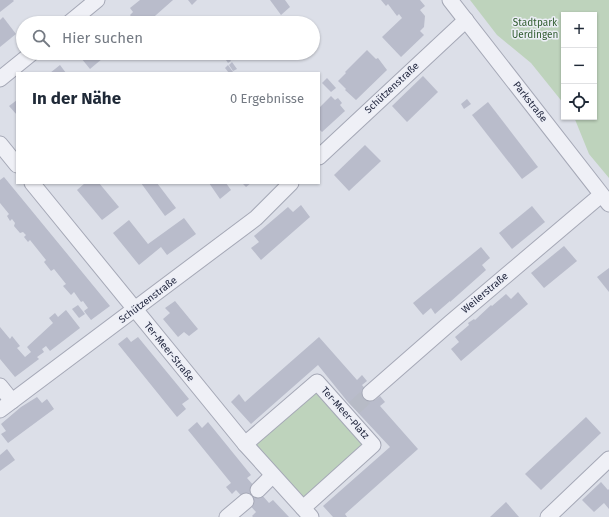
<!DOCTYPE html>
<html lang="de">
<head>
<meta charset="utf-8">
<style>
	:root { --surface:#fff; --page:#f2f2f3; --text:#1f2937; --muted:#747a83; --line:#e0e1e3 }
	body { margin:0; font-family:"Fira Sans",sans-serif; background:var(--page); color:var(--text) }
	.controls { position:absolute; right:12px; top:12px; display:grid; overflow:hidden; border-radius:0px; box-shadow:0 1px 3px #0004 }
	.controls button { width:36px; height:36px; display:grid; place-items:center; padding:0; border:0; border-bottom:1px solid var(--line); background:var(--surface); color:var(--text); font:20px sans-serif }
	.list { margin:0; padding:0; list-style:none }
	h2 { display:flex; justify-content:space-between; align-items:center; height:52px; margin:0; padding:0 16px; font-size:17px }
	h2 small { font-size:13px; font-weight:400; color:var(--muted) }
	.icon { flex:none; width:22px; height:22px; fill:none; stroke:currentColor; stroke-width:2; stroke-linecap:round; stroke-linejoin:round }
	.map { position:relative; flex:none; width:609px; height:517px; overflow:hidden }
	.search { position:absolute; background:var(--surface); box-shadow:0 1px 3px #0004; left:16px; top:16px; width:304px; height:44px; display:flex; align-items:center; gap:10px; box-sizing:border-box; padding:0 14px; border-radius:22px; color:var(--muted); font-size:15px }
	.panel { position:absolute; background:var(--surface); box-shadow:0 1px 3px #0004; left:16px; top:72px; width:304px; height:112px; border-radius:0px }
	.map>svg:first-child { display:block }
	.green { fill:#bed3bc }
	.building { fill:#b9bccb }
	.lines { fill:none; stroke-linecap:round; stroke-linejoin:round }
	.street-tunnel { stroke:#b7bbc6; stroke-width:15; stroke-dasharray:15 8; stroke-linecap:butt }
	.street-casing { stroke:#a5a8b6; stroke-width:17 }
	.street { stroke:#eff0f6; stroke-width:15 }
	.labels { text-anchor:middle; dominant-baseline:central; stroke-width:3; stroke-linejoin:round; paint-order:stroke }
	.park-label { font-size:10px; fill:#315d30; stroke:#eceef6 }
	.street-label { font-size:10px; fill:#242940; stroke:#eceef6 }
</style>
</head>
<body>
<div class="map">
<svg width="609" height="517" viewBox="0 0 609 517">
	<rect width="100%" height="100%" fill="#dcdfe8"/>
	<g class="green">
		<path d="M470 0H609V178L589 154 574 117H594V15H564V104L531 63 497 35Z"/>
		<path d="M316 390 365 447 304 501 254 444Z"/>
	</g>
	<g class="building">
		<path d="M0 0H13L14 1 0 12Z"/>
		<path d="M140 0H173L147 23H136L130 15 133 12 130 8Z"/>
		<path d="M188 0H197L192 5Z"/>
		<path d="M270 0H285L290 7 281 15Z"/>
		<path d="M381 0H420L425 6 420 10 425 16 424 27 420 31 424 35 401 57 382 37 402 18 399 14 397 16 388 4 386 6Z"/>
		<path d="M282 16 287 23H279L277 20Z"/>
		<path d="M3 17 16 34 0 47V20Z"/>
		<path d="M367 50 376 59 378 58 387 70 356 100 345 90 346 89 338 81 346 73 345 72Z"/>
		<path d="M77 53H109L90 69Z"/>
		<path d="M135 53H143L138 57Z"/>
		<path d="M227 55 231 61 228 63 224 57Z"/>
		<path d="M232 62 237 69 233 71 229 65Z"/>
		<path d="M60 65 66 73H50Z"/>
		<path d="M228 65 233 72 231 73H229L225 68Z"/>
		<path d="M423 76 438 92 407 122 392 106Z"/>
		<path d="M327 78 336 88 331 92 322 83Z"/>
		<path d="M331 96 335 100 338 98 342 103 340 105 345 111 322 132 319 129V108Z"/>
		<path d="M467 99 471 104 464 109 461 104Z"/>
		<path d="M17 100V115L9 106Z"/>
		<path d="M488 102 538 167 522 179 472 115Z"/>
		<path d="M365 145 381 161 349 191 334 175Z"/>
		<path d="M4 177 110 306 91 320 84 311 88 308 83 301 81 302 74 292 71 295 63 286 66 284 54 269 51 271 44 262 46 260 30 240 28 242 24 237 26 235 23 232 20 233 14 226 15 223 12 219 10 221 7 216 9 214 0 203V180Z"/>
		<path d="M85 183H99L119 207 102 220 77 190Z"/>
		<path d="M141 183H157L176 208 165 216Z"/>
		<path d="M209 183H226L231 190 220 199Z"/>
		<path d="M242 183H251L246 187Z"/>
		<path d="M301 205 310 217 261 260 251 248 259 242 254 236 288 207 293 212Z"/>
		<path d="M532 206 545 222 512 249 499 233Z"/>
		<path d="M184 218 196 234 167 255 161 247 139 265 113 233 129 220 148 244Z"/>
		<path d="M564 246 577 261 544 288 531 273Z"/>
		<path d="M481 247 490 258 482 265 486 270 450 302V301L435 314 431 308 423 315 413 303Z"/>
		<path d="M609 268V292L597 277Z"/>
		<path d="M518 292 528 304 461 361 451 349 459 342 455 337 469 325 468 323 474 319 475 320 491 305 492 306 506 294 511 299Z"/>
		<path d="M175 301 198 329 189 336 184 332 178 337 163 319 170 313 165 308Z"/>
		<path d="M78 305 85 314 79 318 72 309Z"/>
		<path d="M66 310 80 328 50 351 46 346 42 349 44 352 37 357 39 359 15 377 0 359V327L10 339 12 336 20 346 17 348 25 357 31 352 27 347 53 323 49 318 55 313 58 317Z"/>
		<path d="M127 337 131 342 138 337 189 399 182 404 186 409 177 417 118 344Z"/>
		<path d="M319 337 357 380 362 375 367 381 362 385 375 400 380 396 385 402 380 406 418 449 345 514 347 517H333L323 506 390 447 347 401 318 365 251 424 231 402 239 394 245 402Z"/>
		<path d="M37 397 42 403 47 399 54 409 8 443 1 434 6 431 1 424 21 407Z"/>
		<path d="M586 417 601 433 541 490 525 474Z"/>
		<path d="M197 422 202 428 208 422 251 475 247 478 269 503 273 500 289 517H253L252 516 256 512 236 490 232 494 226 487 231 483 188 430Z"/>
		<path d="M7 449 15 460 0 471V455Z"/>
		<path d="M601 482 608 490 609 489V509L604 503 594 512 582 500Z"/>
		<path d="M506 502 519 517H490Z"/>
	</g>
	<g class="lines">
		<path class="street-tunnel" d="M354 408 370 393"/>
		<defs>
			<g id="street">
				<path d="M450 0 609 204"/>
				<path d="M69 23 97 0"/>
				<path d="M0 79 32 53"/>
				<path d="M0 144 17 165"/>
				<path d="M319 157 466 20"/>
				<path d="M32 183 245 444 311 517"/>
				<path d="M0 386 12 401"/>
				<path d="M370 393 450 323 601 195"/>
				<path d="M0 410 256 218 291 183"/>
				<path d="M245 444 317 382 373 445 303 508"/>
				<path d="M258 490 272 476"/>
				<path d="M227 517 246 501"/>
				<path d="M548 517 609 459"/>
			</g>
		</defs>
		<use href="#street" class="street-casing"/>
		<use href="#street" class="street"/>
	</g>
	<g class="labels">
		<g class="park-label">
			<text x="535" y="23">Stadtpark<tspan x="535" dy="12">Uerdingen</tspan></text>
		</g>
		<g class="street-label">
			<text transform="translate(392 88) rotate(-43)">Schützenstraße</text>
			<text transform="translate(530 102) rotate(52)">Parkstraße</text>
			<text transform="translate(485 293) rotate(-40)">Weilerstraße</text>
			<text transform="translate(148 300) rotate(-37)">Schützenstraße</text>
			<text transform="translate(169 352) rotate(51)">Ter-Meer-Straße</text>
			<text transform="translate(345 413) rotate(48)">Ter-Meer-Platz</text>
		</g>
	</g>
</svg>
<div class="controls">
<button>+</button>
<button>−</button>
<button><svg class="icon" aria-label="locate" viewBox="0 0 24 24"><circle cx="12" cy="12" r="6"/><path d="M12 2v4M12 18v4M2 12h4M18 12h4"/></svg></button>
</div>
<div class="search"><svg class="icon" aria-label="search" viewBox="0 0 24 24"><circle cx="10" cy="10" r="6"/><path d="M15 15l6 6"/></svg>Hier suchen</div>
<section class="panel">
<h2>In der Nähe<small>0 Ergebnisse</small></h2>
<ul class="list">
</ul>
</section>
</div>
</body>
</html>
